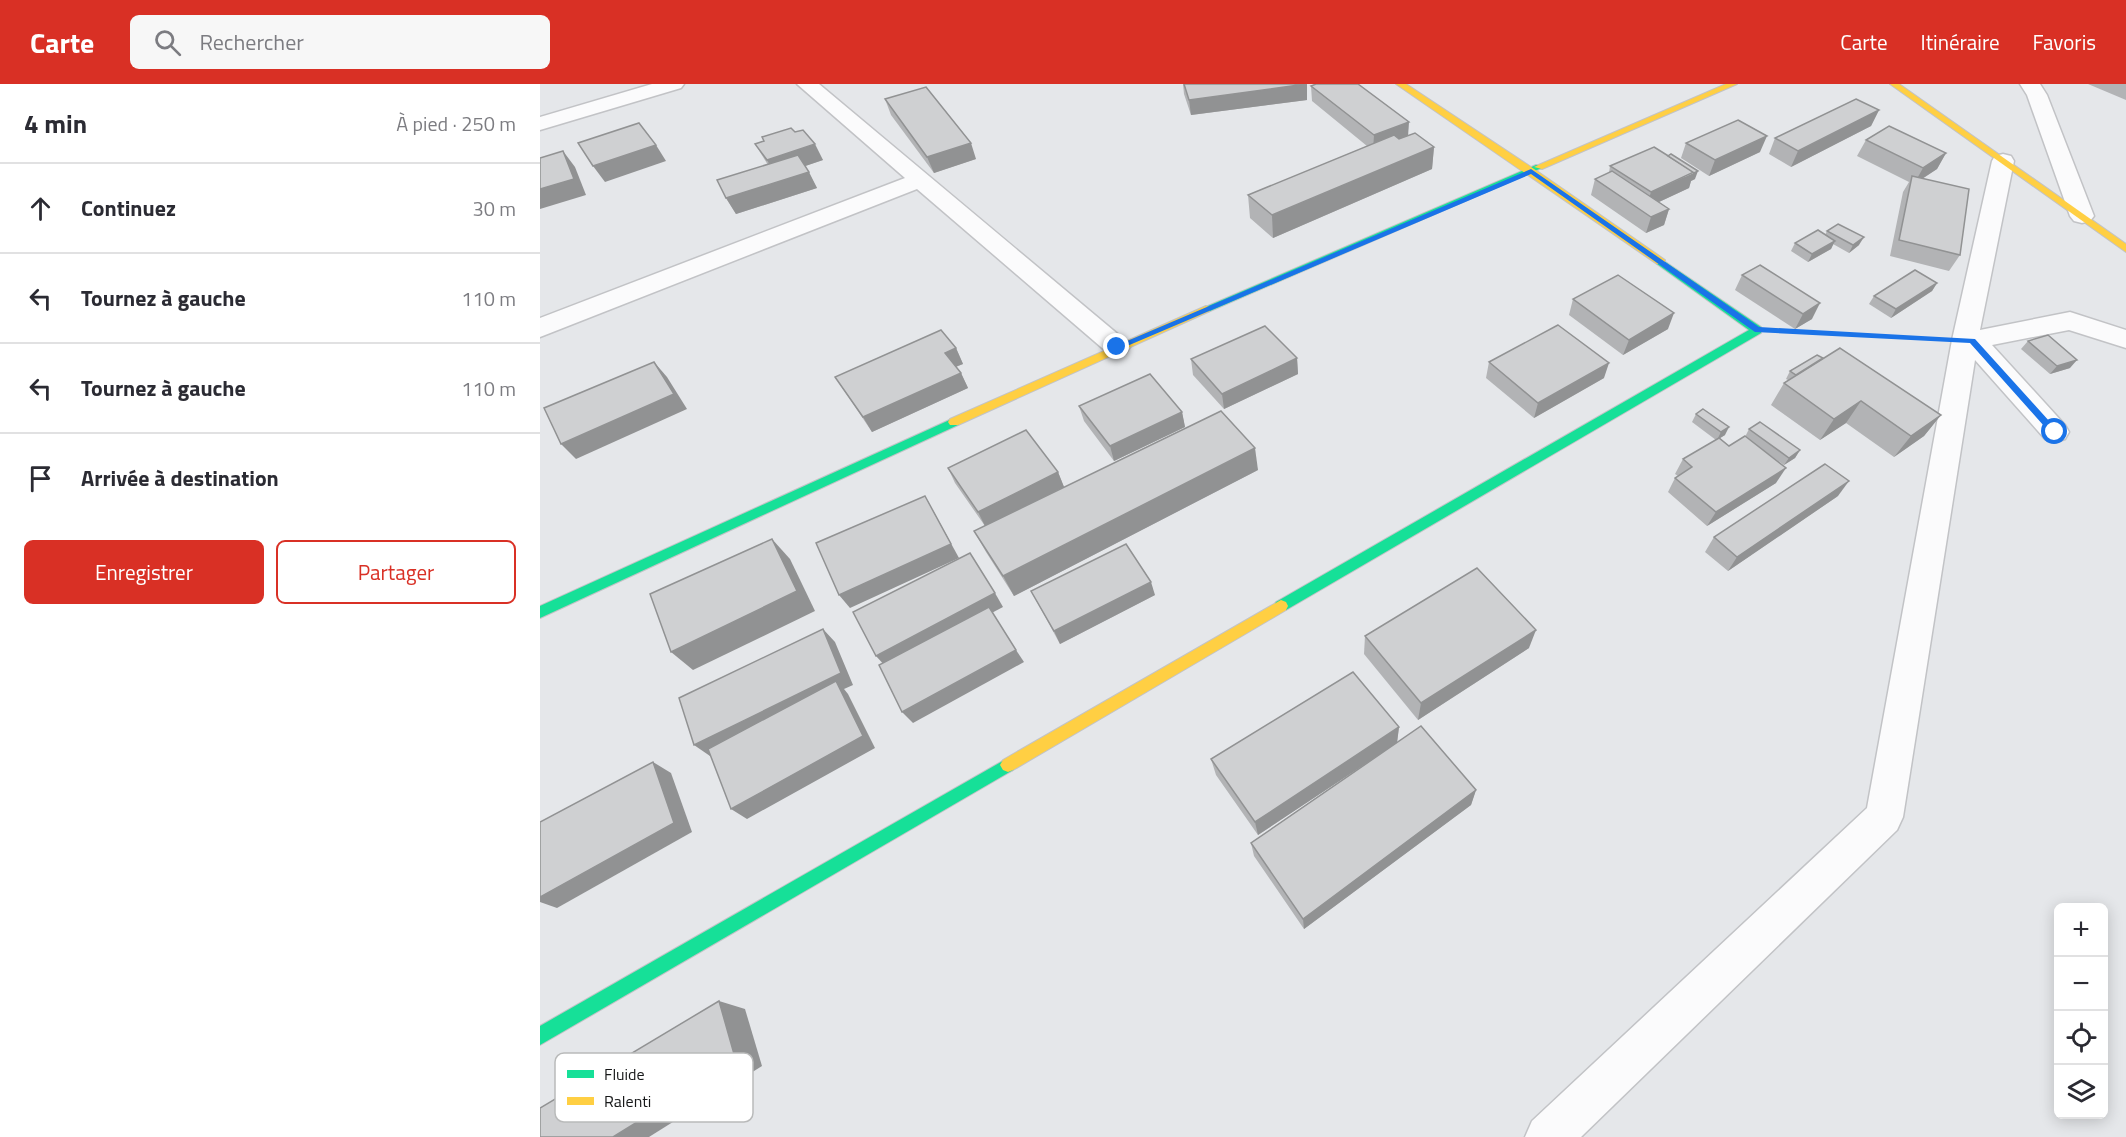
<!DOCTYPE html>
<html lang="fr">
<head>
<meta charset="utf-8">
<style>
	:root { --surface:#fff; --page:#f7f7f7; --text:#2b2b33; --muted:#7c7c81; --line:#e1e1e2; --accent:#d93025 }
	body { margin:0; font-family:"Titillium Web",sans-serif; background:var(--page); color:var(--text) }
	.controls { position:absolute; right:18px; bottom:18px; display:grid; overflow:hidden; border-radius:9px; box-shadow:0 3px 15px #0003 }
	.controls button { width:54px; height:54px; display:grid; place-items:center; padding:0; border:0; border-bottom:2px solid var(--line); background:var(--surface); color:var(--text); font:30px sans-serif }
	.stop { position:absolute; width:18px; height:18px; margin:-14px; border:4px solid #1a73e8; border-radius:50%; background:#fff }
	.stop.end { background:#1a73e8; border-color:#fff; box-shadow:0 2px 6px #0008 }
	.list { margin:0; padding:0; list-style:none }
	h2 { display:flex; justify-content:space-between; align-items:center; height:78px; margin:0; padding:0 24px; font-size:26px }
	h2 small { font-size:20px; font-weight:400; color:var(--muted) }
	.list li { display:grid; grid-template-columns:39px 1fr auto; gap:18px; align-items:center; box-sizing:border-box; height:90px; padding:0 24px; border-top:2px solid var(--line) }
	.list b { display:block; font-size:22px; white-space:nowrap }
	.list em { font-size:20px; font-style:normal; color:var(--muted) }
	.actions { display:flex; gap:12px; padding:18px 24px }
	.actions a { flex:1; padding:14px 0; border:2px solid var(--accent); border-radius:9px; text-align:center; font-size:21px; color:var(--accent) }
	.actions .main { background:var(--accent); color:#fff }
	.icon { flex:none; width:33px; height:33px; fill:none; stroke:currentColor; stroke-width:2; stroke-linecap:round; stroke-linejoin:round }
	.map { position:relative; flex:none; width:1586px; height:1053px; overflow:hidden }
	header { display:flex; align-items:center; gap:36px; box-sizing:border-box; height:84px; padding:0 30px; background:var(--accent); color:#fff }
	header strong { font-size:28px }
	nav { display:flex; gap:33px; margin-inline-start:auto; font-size:21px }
	.search { width:420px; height:54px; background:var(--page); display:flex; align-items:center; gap:15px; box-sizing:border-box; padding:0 21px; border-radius:9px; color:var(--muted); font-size:22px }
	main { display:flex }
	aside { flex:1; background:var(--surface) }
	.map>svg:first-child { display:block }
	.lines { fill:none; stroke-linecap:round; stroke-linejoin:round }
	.street-casing { stroke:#c2c3c6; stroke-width:3 }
	.fast-casing { stroke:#c2c3c6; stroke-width:2 }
	.slow-casing { stroke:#c2c3c6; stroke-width:2 }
	.path { stroke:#d0d0d1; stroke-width:3; stroke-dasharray:3 2; stroke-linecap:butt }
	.street { fill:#fbfbfc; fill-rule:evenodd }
	.fast { fill:#16e098; fill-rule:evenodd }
	.slow { fill:#ffcf43; fill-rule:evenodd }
	.wall { fill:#b2b3b5 }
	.shaded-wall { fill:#919293 }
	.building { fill:#cfd0d2; stroke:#919293; stroke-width:1.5 }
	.route { fill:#1a73e8 }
	.key { fill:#fff; stroke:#b9baba; stroke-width:1.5 }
	.key-label { font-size:16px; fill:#171819 }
</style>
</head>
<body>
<header>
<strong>Carte</strong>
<div class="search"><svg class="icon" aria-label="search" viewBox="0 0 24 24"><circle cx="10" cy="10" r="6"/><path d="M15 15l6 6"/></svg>Rechercher</div>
<nav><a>Carte</a><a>Itinéraire</a><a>Favoris</a></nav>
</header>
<main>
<aside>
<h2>4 min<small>À pied · 250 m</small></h2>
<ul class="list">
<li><svg class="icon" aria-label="ahead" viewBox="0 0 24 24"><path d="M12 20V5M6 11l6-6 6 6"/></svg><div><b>Continuez</b></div><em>30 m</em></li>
<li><svg class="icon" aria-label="left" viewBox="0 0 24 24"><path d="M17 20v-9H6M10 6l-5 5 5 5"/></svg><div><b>Tournez à gauche</b></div><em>110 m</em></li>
<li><svg class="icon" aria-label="left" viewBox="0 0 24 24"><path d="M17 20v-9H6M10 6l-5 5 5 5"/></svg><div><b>Tournez à gauche</b></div><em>110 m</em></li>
<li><svg class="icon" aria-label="arrive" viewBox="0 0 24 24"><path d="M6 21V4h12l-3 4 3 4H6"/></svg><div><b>Arrivée à destination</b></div></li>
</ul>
<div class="actions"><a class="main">Enregistrer</a><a>Partager</a></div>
</aside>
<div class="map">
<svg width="1586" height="1053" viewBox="0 0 1586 1053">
	<rect width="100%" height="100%" fill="#e5e7ea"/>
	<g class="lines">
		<defs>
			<g id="street">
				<path d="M112 0H144L141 4 0 46V33Z"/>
				<path d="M257 0H279L586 257 590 263 586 269 577 272 568 269 377 105 0 253V234L365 94Z"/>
				<path d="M1480 0H1500L1507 11 1554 132 1550 137 1542 139 1534 137 1530 132 1487 11Z"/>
				<path d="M1463 70 1471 72 1474 77 1440 246 1530 228 1586 246V264L1529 246 1452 261 1525 341 1529 348 1525 355 1515 358 1505 355 1435 276 1363 733 1357 746 1041 1053H985L992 1037 1327 724 1412 256 1452 77 1455 72Z"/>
			</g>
			<g id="fast">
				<path d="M996 81 1004 83 670 227 666 228 661 225Z"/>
				<path d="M1121 175 1221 243V249L746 526H736L734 522 736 518 1209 246 1117 180V176Z"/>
				<path d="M414 334 418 335 420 338 418 341 0 534V522Z"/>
				<path d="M468 674 473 676 476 681 473 686 0 961V942Z"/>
			</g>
			<g id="slow">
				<path d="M856 0H866L994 85 1125 176V180H1117Z"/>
				<path d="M1186 0H1197L1002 85 994 83Z"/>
				<path d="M1350 0H1359L1586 160V168Z"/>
				<path d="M666 222 670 223V227L418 341H410L408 338 410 335Z"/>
				<path d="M741 516 746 518 748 522 746 526 473 686 468 688 463 686 460 681 463 676Z"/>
			</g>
		</defs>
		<use href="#street" class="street-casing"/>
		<use href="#fast" class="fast-casing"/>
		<use href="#slow" class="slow-casing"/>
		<path class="path" d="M1247 247 1392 255"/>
		<use href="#street" class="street"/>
		<use href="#fast" class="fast"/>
		<use href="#slow" class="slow"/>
	</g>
	<g class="wall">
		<path d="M643 0H767V16L651 31 644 10Z"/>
		<path d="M1548 0H1586V16Z"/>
		<path d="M771 2 868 52 894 63 892 85 733 154 710 134 708 111 827 62 772 17Z"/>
		<path d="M345 15 436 75 394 89 351 31Z"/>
		<path d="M1339 26 1331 42 1251 83 1229 70 1235 54Z"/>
		<path d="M255 48 283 76 265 82 277 104 196 130 186 114 228 81 215 60Z"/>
		<path d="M1326 56 1406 69 1397 85 1382 95 1420 171 1409 187 1350 172 1363 108 1369 98 1317 72Z"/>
		<path d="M1146 59 1220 68 1169 92 1141 74Z"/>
		<path d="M1070 82 1155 95 1151 97 1149 104 1119 118 1129 125 1124 141 1106 149 1051 111 1055 95 1069 89Z"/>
		<path d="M1287 147 1319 161 1309 169 1293 160 1291 165 1268 178 1251 167 1255 159 1285 151Z"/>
		<path d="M1202 191 1272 235 1255 245 1195 206Z"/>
		<path d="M1397 199 1392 207 1351 234 1329 220 1334 212Z"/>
		<path d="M1033 215 1128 245 1083 271 1029 231Z"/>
		<path d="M1488 257 1530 284 1510 290 1481 265Z"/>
		<path d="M416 264 423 280 416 283 421 289 428 304 332 348 295 293Z"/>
		<path d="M757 274 758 290 684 325 653 291 651 275Z"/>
		<path d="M1283 274 1401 331 1384 352 1354 373 1306 339 1280 356 1231 321 1244 299 1248 296 1246 295 1250 287Z"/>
		<path d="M949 278 1064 294 994 334 946 294Z"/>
		<path d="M539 322 642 328 645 343 574 377 544 337Z"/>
		<path d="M1156 330 1185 351 1180 354 1189 362 1205 353 1209 345 1260 366 1255 374 1244 381 1212 358 1236 399 1167 442 1128 408 1135 394 1138 392 1135 390 1143 375 1176 356 1152 338Z"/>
		<path d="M408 384 518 388 524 403 465 433 718 386 474 512 446 468 434 447 445 442 415 399Z"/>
		<path d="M1298 412 1188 487 1165 468 1174 453Z"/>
		<path d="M491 507 615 511 520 560Z"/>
		<path d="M825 552 989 564 878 636 824 570Z"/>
		<path d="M859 643 857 658 936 706 931 721 764 845 714 772 711 759 835 673 718 751 676 691 671 675Z"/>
	</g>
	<g class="shaded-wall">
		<path d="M767 0V16L651 31 649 16Z"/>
		<path d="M1339 26 1331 42 1251 83 1258 67Z"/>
		<path d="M869 38 868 53 833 66 834 51Z"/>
		<path d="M1227 52 1220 68 1169 92 1175 76Z"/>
		<path d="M431 59 436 75 394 89 387 73Z"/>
		<path d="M275 60 283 76 236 92 227 76Z"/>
		<path d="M116 61 126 77 65 98 53 82Z"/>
		<path d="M894 63 892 85 733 154 732 131Z"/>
		<path d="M23 67 35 83 46 111 0 125V105Z"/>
		<path d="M1406 69 1397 85 1374 100 1383 84Z"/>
		<path d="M1158 87 1155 95 1151 97 1149 104 1106 124 1111 108Z"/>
		<path d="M269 88 277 104 196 130 186 114Z"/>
		<path d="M1129 125 1124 141 1106 149 1111 133Z"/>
		<path d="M1324 153 1319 161 1309 169 1313 161Z"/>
		<path d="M1295 157 1291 165 1268 178 1272 170Z"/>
		<path d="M1397 199 1392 207 1351 234 1356 225Z"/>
		<path d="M1280 219 1272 235 1255 245 1263 230Z"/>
		<path d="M1134 229 1128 245 1083 271 1089 256Z"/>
		<path d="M416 264 423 280 412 284 405 269Z"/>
		<path d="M757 274 758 290 684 325 682 310Z"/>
		<path d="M1537 276 1530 284 1510 290 1517 282Z"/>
		<path d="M114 278 127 293 147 325 36 375 21 360Z"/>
		<path d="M1069 279 1064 294 994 334 998 319Z"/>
		<path d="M421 289 428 304 332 348 323 333Z"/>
		<path d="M1321 317 1306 339 1280 356 1294 335Z"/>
		<path d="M642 328 645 343 574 377 570 362Z"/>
		<path d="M1401 331 1384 352 1354 373 1371 352Z"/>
		<path d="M1189 343 1185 351 1177 356 1181 348Z"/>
		<path d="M715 364 718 386 474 512 463 492Z"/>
		<path d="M1260 366 1255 374 1244 381 1249 374Z"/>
		<path d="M1246 384 1236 399 1167 442 1176 428Z"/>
		<path d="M518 388 524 403 445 442 438 428Z"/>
		<path d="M1309 397 1298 412 1188 487 1197 473Z"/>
		<path d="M385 412 419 474 310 524 299 511Z"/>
		<path d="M232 455 250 475 275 527 153 586 131 568Z"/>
		<path d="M611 498 615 511 520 560 514 547Z"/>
		<path d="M455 509 463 523 347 584 336 572Z"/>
		<path d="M283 545 295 558 313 601 304 605 308 610 335 664 207 735 191 725 301 607 170 672 154 661Z"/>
		<path d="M996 546 989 564 878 636 881 619Z"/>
		<path d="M476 566 484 578 373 639 362 628Z"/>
		<path d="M859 643 857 659 718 751 715 738Z"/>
		<path d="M113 678 131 689 152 748 17 824 0 818V813Z"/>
		<path d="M936 706 931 721 764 845 763 835Z"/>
		<path d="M179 917 205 925 222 982 109 1053H73Z"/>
	</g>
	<g class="building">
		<path d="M644 0H766L649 16Z"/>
		<path d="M776 0H818L869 38 834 51 771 2Z"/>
		<path d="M386 3 431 59 387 73 345 15Z"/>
		<path d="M1316 15 1339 26 1258 67 1235 54Z"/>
		<path d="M1198 36 1227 52 1175 76 1146 59Z"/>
		<path d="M99 39 116 61 53 82 38 59Z"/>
		<path d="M1349 42 1406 69 1383 84 1326 56Z"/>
		<path d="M251 44 255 48 263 46 275 60 227 76 215 60 224 57 222 53Z"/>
		<path d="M875 49 894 63 732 131 708 111 854 51 859 55Z"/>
		<path d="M1114 63 1154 88 1111 108 1070 82Z"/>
		<path d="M23 67 34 95 0 105V74Z"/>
		<path d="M1131 70 1158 87 1154 89 1128 72Z"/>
		<path d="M258 71 269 88 186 114 177 96Z"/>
		<path d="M1072 87 1129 125 1111 133 1055 95Z"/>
		<path d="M1372 92 1429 105 1420 171 1359 156Z"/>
		<path d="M1298 140 1324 153 1313 161 1287 147Z"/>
		<path d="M1278 146 1295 157 1272 170 1255 159Z"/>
		<path d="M1220 181 1280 219 1263 230 1202 191Z"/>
		<path d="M1375 186 1397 199 1356 225 1334 212Z"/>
		<path d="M1078 191 1134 229 1089 256 1033 215Z"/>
		<path d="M1018 241 1069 279 998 319 949 278Z"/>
		<path d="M725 242 757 274 682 310 651 275Z"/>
		<path d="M401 246 416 264 405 269 421 289 323 333 295 293Z"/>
		<path d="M1508 251 1537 276 1517 282 1488 257Z"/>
		<path d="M1300 264 1401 331 1371 352 1321 317 1294 335 1244 299Z"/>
		<path d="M1277 271 1283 274 1256 291 1250 287Z"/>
		<path d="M114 278 134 310 21 360 4 324Z"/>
		<path d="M610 290 642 328 570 362 539 322Z"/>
		<path d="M1163 325 1189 343 1181 348 1156 330Z"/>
		<path d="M681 327 715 364 463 492 434 447Z"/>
		<path d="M1220 338 1260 366 1249 374 1209 345Z"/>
		<path d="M486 346 518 388 438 428 408 384Z"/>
		<path d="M1205 352 1246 384 1176 428 1135 394 1152 383 1143 375 1179 354 1189 362Z"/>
		<path d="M1285 380 1309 397 1197 473 1174 453Z"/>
		<path d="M385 412 411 460 299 511 276 459Z"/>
		<path d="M232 455 257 507 131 568 110 510Z"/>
		<path d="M586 460 611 498 514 547 491 507Z"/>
		<path d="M430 469 455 509 336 572 313 528Z"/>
		<path d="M937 484 996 546 881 619 825 552Z"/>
		<path d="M449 523 476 566 362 628 339 581Z"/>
		<path d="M283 545 301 589 154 661 139 614Z"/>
		<path d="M813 588 859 643 715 738 671 675Z"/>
		<path d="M296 597 323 652 191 725 168 665Z"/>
		<path d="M881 642 936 706 763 835 711 759Z"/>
		<path d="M113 678 134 739 0 813V738Z"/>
		<path d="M179 917 196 977 73 1053H0V1024Z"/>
	</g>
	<path class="route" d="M991 85 1219 243 1435 255 1519 348 1512 351 1430 259 1215 248 991 90 580 265 573 263Z"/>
	<rect x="15" y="969" width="198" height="69" rx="9" class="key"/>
	<rect x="27" y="986" width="27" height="8" fill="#16e098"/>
	<rect x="27" y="1013" width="27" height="8" fill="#ffcf43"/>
	<g class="key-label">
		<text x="64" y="996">Fluide</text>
		<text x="64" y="1023">Ralenti</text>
	</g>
</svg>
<div class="controls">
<button>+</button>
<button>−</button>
<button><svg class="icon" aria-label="locate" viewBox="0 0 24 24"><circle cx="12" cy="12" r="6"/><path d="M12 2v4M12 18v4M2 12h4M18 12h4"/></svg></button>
<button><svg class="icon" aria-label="layers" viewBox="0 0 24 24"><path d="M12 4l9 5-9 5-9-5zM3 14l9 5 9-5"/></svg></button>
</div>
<div class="stop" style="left:1515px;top:348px"></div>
<div class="stop end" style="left:577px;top:263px"></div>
</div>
</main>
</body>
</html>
